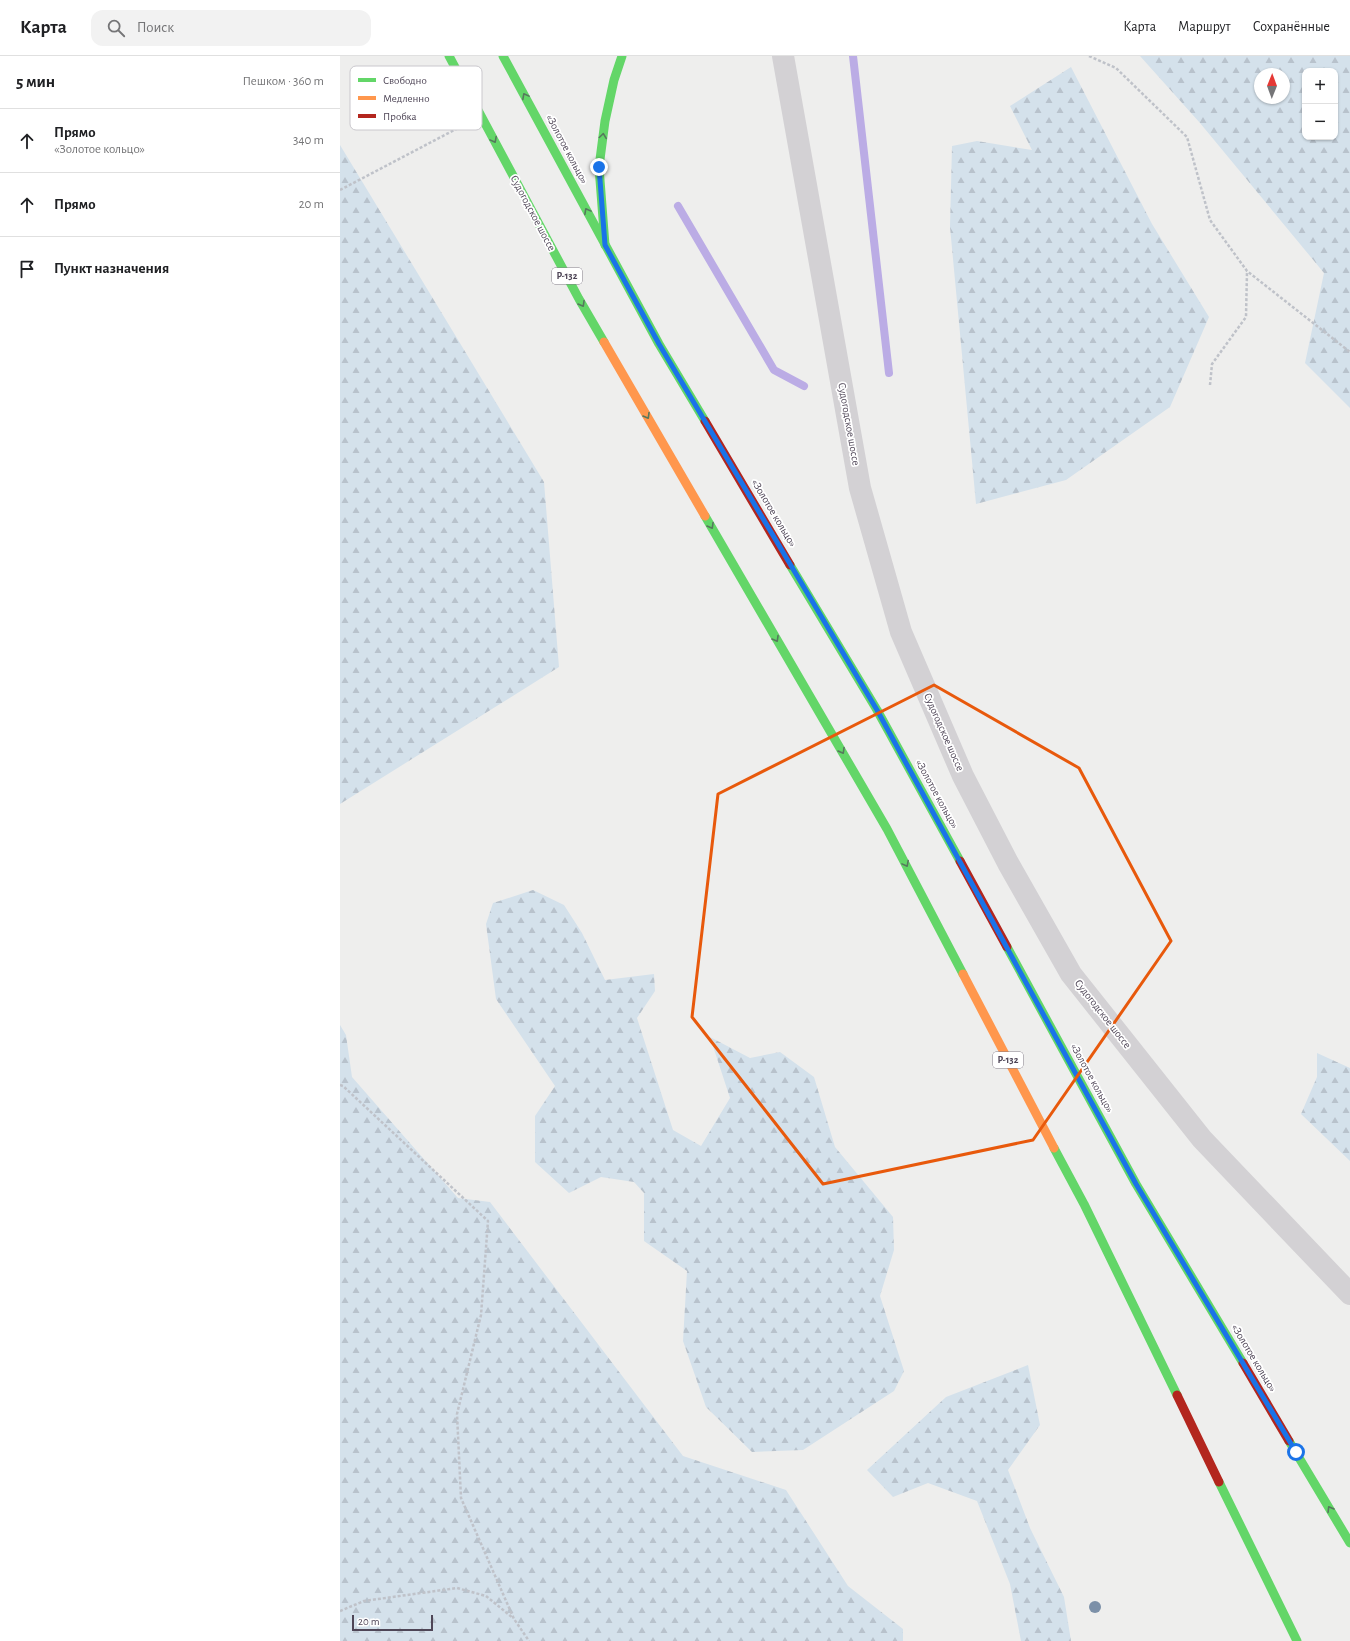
<!DOCTYPE html>
<html lang="ru">
<head>
<meta charset="utf-8">
<style>
	:root { --surface:#fff; --page:#f2f2f2; --text:#202124; --muted:#757577; --line:#e0e0e0 }
	body { margin:0; font-family:"Alegreya Sans",sans-serif; background:var(--page); color:var(--text) }
	.controls { position:absolute; right:12px; top:12px; display:grid; overflow:hidden; border-radius:8px; box-shadow:0 1px 3px #0004 }
	.controls button { width:36px; height:36px; display:grid; place-items:center; padding:0; border:0; border-bottom:1px solid var(--line); background:var(--surface); color:var(--text); font:20px sans-serif }
	.compass { position:absolute; left:914px; top:12px; width:36px; height:36px; border-radius:50%; background:var(--surface); box-shadow:0 1px 3px #0004; rotate:1deg }
	.scale { position:absolute; left:12px; bottom:10px; width:81px; box-sizing:border-box; padding-left:4px; border:2px solid #4f4657; border-top:0; font-size:11px; line-height:14px; white-space:nowrap; color:#4f4657; -webkit-text-stroke:3px #fff; paint-order:stroke }
	.stop { position:absolute; width:12px; height:12px; margin:-9px; border:3px solid #1a73e8; border-radius:50%; background:#fff }
	.stop.end { background:#1a73e8; border-color:#fff; box-shadow:0 1px 4px #0008 }
	.list { margin:0; padding:0; list-style:none }
	h2 { display:flex; justify-content:space-between; align-items:center; height:52px; margin:0; padding:0 16px; font-size:17px }
	h2 small { font-size:13px; font-weight:400; color:var(--muted) }
	.list li { display:grid; grid-template-columns:26px 1fr auto; gap:12px; align-items:center; box-sizing:border-box; height:64px; padding:0 16px; border-top:1px solid var(--line) }
	.list b { display:block; font-size:15px; white-space:nowrap }
	.list p { margin:0; font-size:13px; white-space:nowrap; color:var(--muted) }
	.list em { font-size:13px; font-style:normal; color:var(--muted) }
	.icon { flex:none; width:22px; height:22px; fill:none; stroke:currentColor; stroke-width:2; stroke-linecap:round; stroke-linejoin:round }
	.map { position:relative; flex:none; width:1010px; height:1585px; overflow:hidden }
	header { display:flex; align-items:center; gap:24px; box-sizing:border-box; height:56px; padding:0 20px; background:var(--surface); border-bottom:1px solid var(--line) }
	header strong { font-size:19px }
	nav { display:flex; gap:22px; margin-inline-start:auto; font-size:14px }
	.search { width:280px; height:36px; background:var(--page); display:flex; align-items:center; gap:10px; box-sizing:border-box; padding:0 14px; border-radius:12px; color:var(--muted); font-size:15px }
	main { display:flex }
	aside { flex:1; background:var(--surface) }
	.map>svg:first-child { display:block }
	.forest { fill:url(#forest-firs); fill-rule:evenodd }
	.lines { fill:none; stroke-linecap:round; stroke-linejoin:round }
	.stream { stroke:#bbace5; stroke-width:8 }
	.path { stroke:#bfc2c9; stroke-width:2.5; stroke-dasharray:3 2; stroke-linecap:butt }
	.street { stroke:#d3d1d4; stroke-width:22 }
	.fast { stroke:#63d668; stroke-width:9 }
	.slow { stroke:#ff974d; stroke-width:9 }
	.jam { stroke:#b3261e; stroke-width:9 }
	.tree { fill:#7c90a8 }
	.oneway { stroke:#56785d }
	.route { stroke:#1a73e8; stroke-width:5 }
	.marked { fill:none; stroke:#e8590c; stroke-width:3; stroke-linejoin:round }
	.labels { text-anchor:middle; dominant-baseline:central; stroke-width:3.5; stroke-linejoin:round; paint-order:stroke }
	.shield { fill:#fff; stroke:#847e89; stroke-width:1 }
	.shield-label { font-size:10px; font-weight:bold; fill:#4f4657 }
	.street-label { font-size:11px; fill:#4f4657; stroke:#fff }
	.key { fill:#fff; stroke:#cac8cd; stroke-width:1 }
	.key-label { font-size:11px; fill:#4f4657 }
</style>
</head>
<body>
<header>
<strong>Карта</strong>
<div class="search"><svg class="icon" aria-label="search" viewBox="0 0 24 24"><circle cx="10" cy="10" r="6"/><path d="M15 15l6 6"/></svg>Поиск</div>
<nav><a>Карта</a><a>Маршрут</a><a>Сохранённые</a></nav>
</header>
<main>
<aside>
<h2>5 мин<small>Пешком · 360 m</small></h2>
<ul class="list">
<li><svg class="icon" aria-label="ahead" viewBox="0 0 24 24"><path d="M12 20V5M6 11l6-6 6 6"/></svg><div><b>Прямо</b><p>«Золотое кольцо»</p></div><em>340 m</em></li>
<li><svg class="icon" aria-label="ahead" viewBox="0 0 24 24"><path d="M12 20V5M6 11l6-6 6 6"/></svg><div><b>Прямо</b></div><em>20 m</em></li>
<li><svg class="icon" aria-label="arrive" viewBox="0 0 24 24"><path d="M6 21V4h12l-3 4 3 4H6"/></svg><div><b>Пункт назначения</b></div></li>
</ul>
</aside>
<div class="map">
<svg width="1010" height="1585" viewBox="0 0 1010 1585">
	<defs>
		<pattern id="forest-firs" width="22" height="20" patternUnits="userSpaceOnUse"><rect width="22" height="20" fill="#d4e1eb"/><path d="M5 1l3.5 6h-7zM16 11l3.5 6h-7z" fill="#b8c2cc"/></pattern>
	</defs>
	<rect width="100%" height="100%" fill="#eeeeed"/>
	<g class="forest">
		<path d="M800 0H1010V352L965 307 984 217 860 67ZM965 15H995V81H965ZM920 18H944V42H920Z"/>
		<path d="M731 11 812 168 869 261 830 351 726 424 636 448 610 171 612 90 637 85 692 94 670 50Z"/>
		<path d="M0 89 204 426 219 611 0 748Z"/>
		<path d="M193 834 224 849 242 877 265 924 314 918 315 935 297 962 333 1074 361 1090 390 1042 370 981 410 1002 440 996 474 1021 495 1091 553 1161 554 1194 540 1240 564 1315 554 1335 463 1394 412 1396 366 1351 343 1285 347 1215 304 1185V1137L294 1126 261 1121 229 1137 195 1106V1060L215 1030 156 943 146 868 153 847Z"/>
		<path d="M0 969 6 979 12 1021 118 1142 150 1146 343 1400 446 1434 508 1530 563 1573V1585H0Z"/>
		<path d="M977 997 1010 1012V1105L961 1058 977 1021Z"/>
		<path d="M688 1309 700 1369 668 1414 690 1472 724 1541 731 1585H681L670 1528 637 1445 588 1427 553 1441 527 1414 606 1341Z"/>
	</g>
	<g class="lines">
		<g class="stream">
			<path d="M513 0 549 317"/>
			<path d="M338 150 434 314 464 330"/>
		</g>
		<g class="path">
			<path d="M749 0 776 12 847 81 870 164 907 215 1010 296"/>
			<path d="M0 134 120 71"/>
			<path d="M870 329 872 308 906 261 907 216"/>
			<path d="M0 1029 3 1030 148 1165 141 1259 117 1358 121 1442 174 1563 189 1585"/>
			<path d="M0 1555 24 1545 117 1532 146 1540 173 1562"/>
		</g>
		<path class="street" d="M443 0 520 432 561 576 623 720 668 807 731 918 862 1083 1010 1238"/>
		<g class="fast">
			<path d="M109 0 239 243 264 286"/>
			<path d="M163 0 319 288 365 365"/>
			<path d="M265 189 259 111 265 65 274 24 282 0"/>
			<path d="M365 460 547 773 623 918"/>
			<path d="M450 509 537 654 620 805"/>
			<path d="M667 891 796 1128 903 1307"/>
			<path d="M714 1092 744 1148 837 1339"/>
			<path d="M949 1385 1010 1487"/>
			<path d="M879 1426 957 1585"/>
		</g>
		<g class="slow">
			<path d="M264 286 365 460"/>
			<path d="M623 918 714 1092"/>
		</g>
		<g class="jam">
			<path d="M365 365 450 509"/>
			<path d="M620 805 667 891"/>
			<path d="M903 1307 949 1385"/>
			<path d="M837 1339 879 1426"/>
		</g>
	</g>
	<circle class="tree" cx="755" cy="1551" r="6"/>
	<defs><path id="oneway-chevron" d="M-2-3.5L2.5 0L-2 3.5" fill="none" stroke-width="1.6" stroke-linecap="round" stroke-linejoin="round"/></defs>
	<g class="oneway">
		<use href="#oneway-chevron" transform="translate(185 40) rotate(-118)"/>
		<use href="#oneway-chevron" transform="translate(263 80) rotate(-82)"/>
		<use href="#oneway-chevron" transform="translate(154 84) rotate(62)"/>
		<use href="#oneway-chevron" transform="translate(247 155) rotate(-118)"/>
		<use href="#oneway-chevron" transform="translate(242 248) rotate(60)"/>
		<use href="#oneway-chevron" transform="translate(307 360) rotate(60)"/>
		<use href="#oneway-chevron" transform="translate(371 470) rotate(60)"/>
		<use href="#oneway-chevron" transform="translate(436 583) rotate(60)"/>
		<use href="#oneway-chevron" transform="translate(502 695) rotate(60)"/>
		<use href="#oneway-chevron" transform="translate(566 808) rotate(62)"/>
		<use href="#oneway-chevron" transform="translate(990 1453) rotate(-121)"/>
	</g>
	<g class="lines">
		<path class="route" d="M259 111 265 189 319 288 537 654 796 1128 956 1396"/>
	</g>
	<path class="marked" d="M594 629 739 712 831 885 693 1084 483 1128 352 961 378 738Z"/>
	<g class="labels">
		<g class="shield">
			<rect x="212" y="212" width="30" height="16" rx="3"/>
			<rect x="653" y="996" width="30" height="16" rx="3"/>
		</g>
		<g class="shield-label">
			<text x="227" y="220">Р-132</text>
			<text x="668" y="1004">Р-132</text>
		</g>
		<g class="street-label">
			<text transform="translate(227 93) rotate(62)">«Золотое кольцо»</text>
			<text transform="translate(193 157) rotate(62)">Судогодское шоссе</text>
			<text transform="translate(509 368) rotate(80)">Судогодское шоссе</text>
			<text transform="translate(434 457) rotate(59)">«Золотое кольцо»</text>
			<text transform="translate(604 676) rotate(66)">Судогодское шоссе</text>
			<text transform="translate(597 738) rotate(61)">«Золотое кольцо»</text>
			<text transform="translate(763 958) rotate(52)">Судогодское шоссе</text>
			<text transform="translate(752 1022) rotate(61)">«Золотое кольцо»</text>
			<text transform="translate(914 1302) rotate(59)">«Золотое кольцо»</text>
		</g>
	</g>
	<rect x="10" y="10" width="132" height="64" rx="6" class="key"/>
	<rect x="18" y="22" width="18" height="4" fill="#63d668"/>
	<rect x="18" y="40" width="18" height="4" fill="#ff974d"/>
	<rect x="18" y="58" width="18" height="4" fill="#b3261e"/>
	<g class="key-label">
		<text x="43" y="28">Свободно</text>
		<text x="43" y="46">Медленно</text>
		<text x="43" y="64">Пробка</text>
	</g>
</svg>
<div class="controls">
<button>+</button>
<button>−</button>
</div>
<svg class="compass" viewBox="-18 -18 36 36"><path d="M0-13l5 13h-10z" fill="#e53935"/><path d="M0 13l5-13h-10z" fill="#757577"/></svg>
<div class="scale">20 m</div>
<div class="stop" style="left:956px;top:1396px"></div>
<div class="stop end" style="left:259px;top:111px"></div>
</div>
</main>
</body>
</html>
